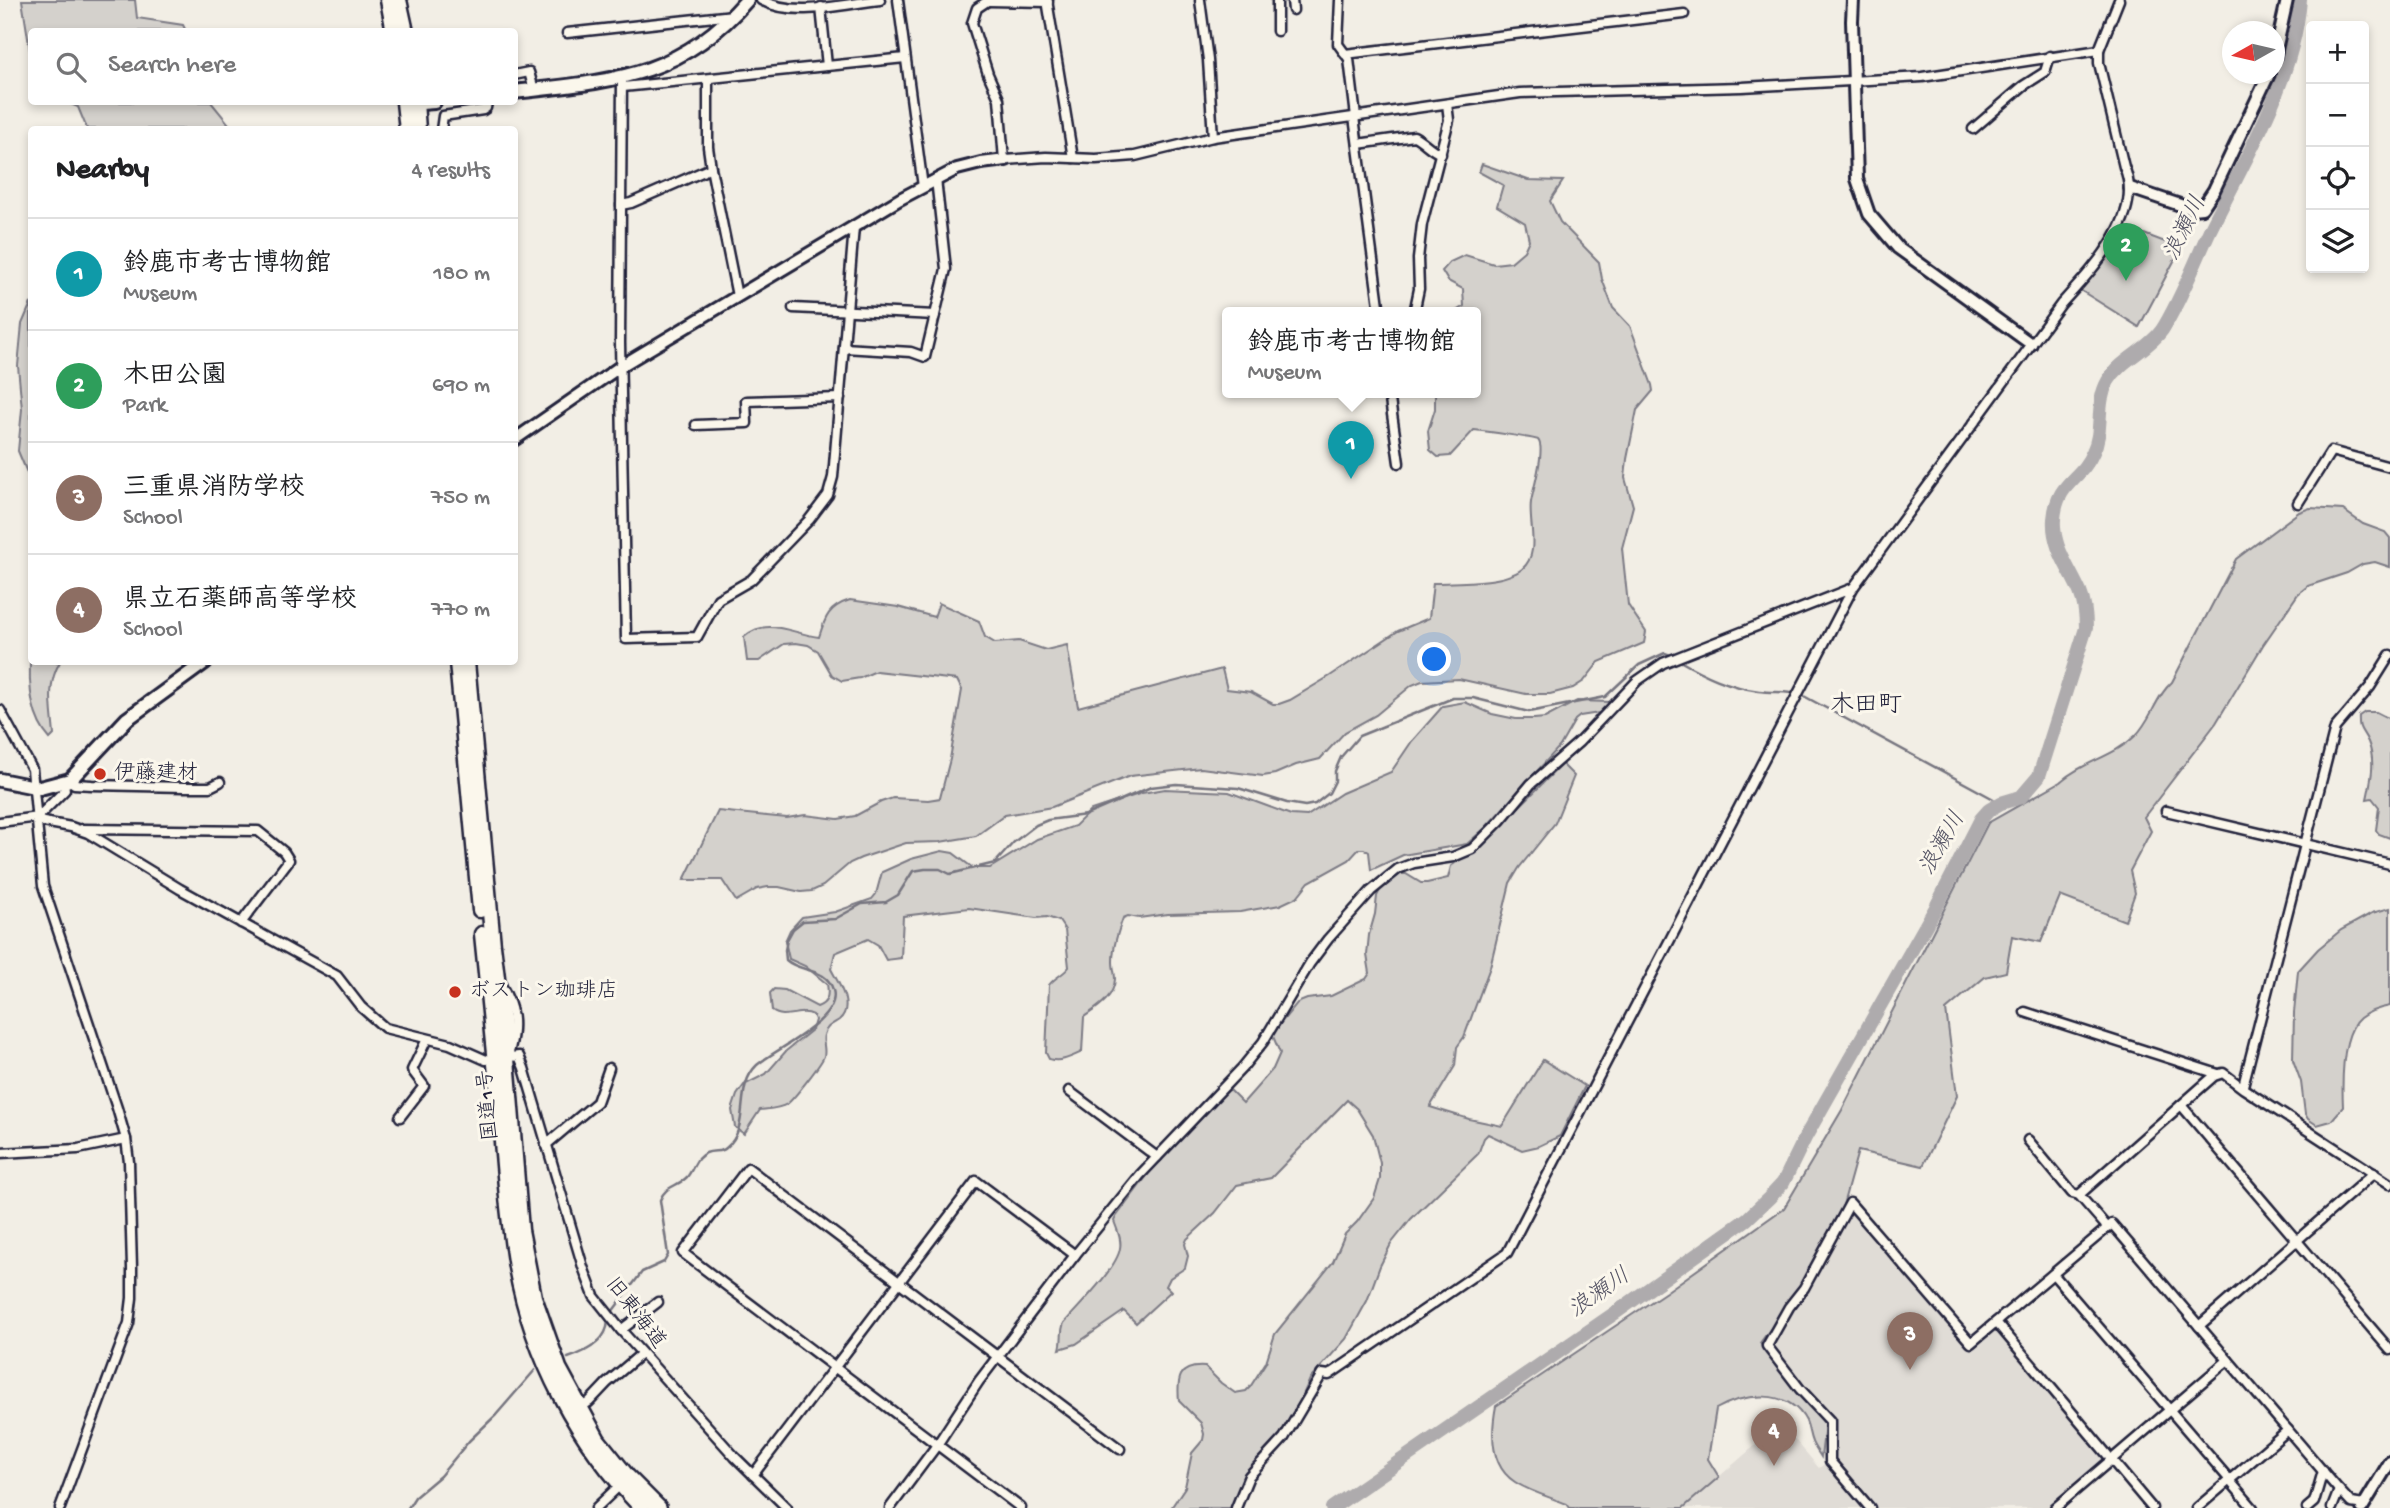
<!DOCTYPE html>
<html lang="en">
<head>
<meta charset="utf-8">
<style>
	:root { --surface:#fff; --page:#f6f6f6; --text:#202124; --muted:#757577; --line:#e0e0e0; --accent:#111827 }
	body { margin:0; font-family:"Gochi Hand","Klee One",sans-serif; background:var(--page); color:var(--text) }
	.controls { position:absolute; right:21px; top:21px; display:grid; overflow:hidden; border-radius:7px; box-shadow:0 4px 10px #0003 }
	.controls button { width:63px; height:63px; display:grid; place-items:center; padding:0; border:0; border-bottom:2px solid var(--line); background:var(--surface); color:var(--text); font:35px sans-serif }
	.compass { position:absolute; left:2222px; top:21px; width:63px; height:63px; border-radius:50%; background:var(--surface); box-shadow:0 4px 10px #0003; rotate:262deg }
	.you { position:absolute; left:1435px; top:660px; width:24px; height:24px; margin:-18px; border:5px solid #fff; border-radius:50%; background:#1a73e8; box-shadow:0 0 0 10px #1a73e833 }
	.badge { display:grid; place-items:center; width:46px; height:46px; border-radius:50%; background:var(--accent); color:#fff; font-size:23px; font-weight:700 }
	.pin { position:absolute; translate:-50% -58px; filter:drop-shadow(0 2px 4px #0008) }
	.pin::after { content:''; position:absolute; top:37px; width:24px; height:21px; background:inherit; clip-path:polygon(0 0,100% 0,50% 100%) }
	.popup { position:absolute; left:1222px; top:307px; width:259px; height:91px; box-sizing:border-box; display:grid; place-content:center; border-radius:7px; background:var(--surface); filter:drop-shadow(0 2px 5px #0005); font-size:23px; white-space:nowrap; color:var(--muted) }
	.popup b { font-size:26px; color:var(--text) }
	.popup::after { content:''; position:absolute; left:50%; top:100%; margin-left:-14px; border:14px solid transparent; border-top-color:var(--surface) }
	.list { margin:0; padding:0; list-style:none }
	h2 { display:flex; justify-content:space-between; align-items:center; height:91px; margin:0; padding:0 28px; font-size:30px }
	h2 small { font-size:23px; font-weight:400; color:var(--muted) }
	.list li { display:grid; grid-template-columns:46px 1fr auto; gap:21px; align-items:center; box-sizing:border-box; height:112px; padding:0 28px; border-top:2px solid var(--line) }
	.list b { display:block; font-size:26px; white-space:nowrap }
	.list p { margin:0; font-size:23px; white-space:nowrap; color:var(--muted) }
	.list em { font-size:23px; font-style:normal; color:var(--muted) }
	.icon { flex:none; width:38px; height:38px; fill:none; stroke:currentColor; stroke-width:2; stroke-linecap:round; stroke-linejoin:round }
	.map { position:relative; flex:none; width:2390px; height:1508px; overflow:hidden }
	.search { position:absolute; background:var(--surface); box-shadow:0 4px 10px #0003; left:28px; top:28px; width:490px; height:77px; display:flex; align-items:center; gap:18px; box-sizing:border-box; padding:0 24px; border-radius:7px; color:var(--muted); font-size:26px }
	.panel { position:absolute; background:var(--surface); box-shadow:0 4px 10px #0003; left:28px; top:126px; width:490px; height:539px; border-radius:7px }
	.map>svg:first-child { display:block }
	.built { fill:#e0dcd6 }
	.green { fill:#d4d1cc; stroke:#7b7a84; stroke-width:2 }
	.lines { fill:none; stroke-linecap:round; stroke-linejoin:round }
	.stream { stroke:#76747f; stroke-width:2.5 }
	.river { stroke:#aeabad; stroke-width:14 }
	.street-casing { stroke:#22223b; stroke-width:13 }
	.secondary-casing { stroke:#22223b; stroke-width:16 }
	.primary-casing { stroke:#22223b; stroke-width:18 }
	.highway-casing { stroke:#22223b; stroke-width:19 }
	.street { stroke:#fbf7ec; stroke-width:8 }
	.secondary { stroke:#fbf7ec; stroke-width:10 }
	.primary { stroke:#fbf7ec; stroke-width:12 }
	.highway { stroke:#fbf7ec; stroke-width:14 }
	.poi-dot { fill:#c8321e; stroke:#fbf7ec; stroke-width:2.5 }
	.labels { text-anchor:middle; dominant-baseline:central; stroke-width:6; stroke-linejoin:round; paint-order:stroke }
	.poi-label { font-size:21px; fill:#22223b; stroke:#fbf7ec; text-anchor:start }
	.street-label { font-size:21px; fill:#22223b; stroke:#fbf7ec }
	.water-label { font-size:23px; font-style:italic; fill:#535263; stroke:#fbf7ec }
	.quarter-label { font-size:24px; fill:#22223b; stroke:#fbf7ec }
</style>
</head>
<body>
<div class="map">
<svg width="2390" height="1508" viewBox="0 0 2390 1508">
	<rect width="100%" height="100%" fill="#f2eee5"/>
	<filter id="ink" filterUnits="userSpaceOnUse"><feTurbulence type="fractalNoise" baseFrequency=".0143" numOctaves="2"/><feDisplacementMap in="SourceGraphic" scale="14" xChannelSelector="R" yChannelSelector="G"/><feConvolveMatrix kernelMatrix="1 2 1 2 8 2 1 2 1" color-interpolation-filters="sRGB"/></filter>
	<g filter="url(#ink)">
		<g class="built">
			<path d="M1854 1215 1970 1348 1992 1330 1998 1331 2104 1455V1461L2050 1508H1875L1833 1459 1834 1421 1806 1391 1773 1349 1772 1343 1791 1309 1808 1290 1848 1216Z"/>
			<path d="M1781 1423 1819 1468 1826 1463 1865 1508H1683Z"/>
		</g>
		<g class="green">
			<path d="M22 0H135L137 18 183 25 186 31 32 32 31 57Z"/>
			<path d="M66 102H211L233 129H87L78 107Z"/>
			<path d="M1482 164 1528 180 1563 181 1550 201 1560 222 1599 262 1602 279 1613 308 1630 326 1652 385 1653 391 1637 410 1627 459 1625 478 1633 506 1622 548 1628 605 1646 632 1644 643 1599 662 1584 681 1573 688 1550 694H1526L1459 679 1422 681 1412 685 1376 715 1345 732 1320 759 1296 765 1275 774 1263 776 1201 768 1130 776 1052 807 1005 815 976 836 940 842 906 843 861 858 850 863 823 886 812 891 801 892 779 887H768L757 889 736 901 722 880H684L718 811 787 818 805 815 838 819 855 816 881 802 893 798 928 800 940 798 950 759 962 690 957 680 876 671 860 678 842 681 832 675 818 651 808 645 796 643 784 644 759 661H747L744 637C767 616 793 634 819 637 825 618 828 607 850 600L898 607 934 617 939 603 979 621 985 637 995 643 1019 641 1046 650 1067 645 1078 707 1222 669 1227 689 1251 692 1273 704H1279L1290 700 1330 676 1398 631 1429 618 1433 583C1457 582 1503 584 1522 569 1541 553 1528 523 1531 502 1533 490 1546 448 1538 440 1535 438 1483 431 1474 430L1450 456 1438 457 1430 450 1428 431 1435 409V393H1475V313H1453L1464 306 1463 289 1448 281 1442 271 1450 262 1465 255 1494 264 1511 262 1524 251 1529 240 1525 223 1497 206 1503 185 1479 172Z"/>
			<path d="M2123 226 2181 248 2139 327 2080 290 2115 245Z"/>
			<path d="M31 303V482L18 451 22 409 18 366 22 324Z"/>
			<path d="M2310 508 2343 510 2363 524 2385 532 2390 538V567L2375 562 2363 564 2347 573 2308 586 2298 594 2263 645 2216 723 2144 817 2151 831 2130 871 2135 893 2125 921 2060 896 2041 942 2012 936 2006 972 1985 977 1946 1010 1957 1096 1923 1166 1858 1151 1843 1205 1802 1286 1760 1343 1825 1424 1821 1457C1818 1452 1814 1447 1812 1442 1809 1435 1809 1428 1806 1421 1788 1387 1743 1394 1716 1409L1708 1459 1719 1477 1683 1508H1570L1567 1504C1550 1497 1530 1492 1515 1482 1490 1466 1491 1432 1496 1406L1666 1292 1784 1208 1842 1110 1988 823 2060 782C2082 762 2113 757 2135 736 2151 721 2155 697 2172 682L2236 559 2299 512Z"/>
			<path d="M31 650 32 662H60C46 685 52 709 54 735L50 739C29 716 28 680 31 650Z"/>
			<path d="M1577 701 1611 702 1609 707 1599 713 1580 716 1575 720 1560 746 1485 828 1467 844 1403 855 1371 870 1369 852 1364 849H1359L1349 860 1309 882 1297 897 1280 905 1240 912 1168 914 1139 918 1128 916 1123 918C1118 932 1113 946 1113 962 1113 968 1115 973 1115 979 1114 998 1098 1007 1084 1017L1082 1052C1071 1057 1060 1063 1049 1059L1046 1053 1049 985C1055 977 1063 975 1069 967L1065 930 1059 921 1047 917 1036 918 969 908 903 916 901 958 886 960 878 945 868 939 835 953 831 969C838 982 855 1007 839 1020 833 1024 826 1026 824 1035 822 1042 826 1049 824 1056 822 1063 793 1100 787 1104 779 1109 769 1109 760 1110L744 1134 735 1127 732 1110 737 1095 744 1085 766 1074 786 1051 812 1030 815 1020 813 1015C800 1008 785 1021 772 1011L770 993 774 989 785 990 817 1007C828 1003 829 995 827 984L805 966 789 959 785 941 790 930 802 917 835 912 872 899 876 894 882 872 911 859 942 851 953 853 973 868H990L1037 839 1075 826 1091 810 1142 793 1165 789 1229 792 1291 815 1307 816 1342 793 1391 772 1412 741 1443 706 1465 702 1492 714 1516 719H1534L1545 718Z"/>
			<path d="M2365 712H2376L2390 719V838L2379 834 2376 830 2379 807 2372 798 2367 799C2371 780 2376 761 2368 742 2363 730 2358 731 2359 716Z"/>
			<path d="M1562 764 1574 776 1555 823 1519 868 1510 883 1490 967 1464 1037 1457 1047 1455 1066 1430 1107 1469 1119 1502 1126 1543 1060 1585 1086 1560 1136 1539 1146 1522 1150 1488 1134 1484 1138 1478 1154 1411 1219 1391 1244 1380 1266 1367 1301 1346 1339 1310 1379 1287 1431 1243 1477 1233 1508H1171L1185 1487 1192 1453 1203 1440 1204 1434 1201 1423 1179 1401C1177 1379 1178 1365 1205 1367L1221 1383 1235 1393 1246 1391 1250 1387 1266 1362 1275 1334 1333 1262 1345 1234 1357 1222 1374 1198 1380 1179V1163L1373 1135 1357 1109 1347 1100 1271 1178 1237 1185 1215 1213 1187 1239 1185 1244 1188 1256 1185 1268 1170 1278 1166 1286 1171 1291 1136 1323 1124 1311 1076 1344 1060 1349C1063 1340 1060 1332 1064 1323 1078 1307 1118 1267 1120 1248 1122 1239 1117 1230 1114 1221L1116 1217 1165 1152 1229 1089 1243 1103 1273 1069 1280 1053 1272 1034 1297 1003 1307 999 1331 996 1366 979 1370 973 1367 955 1369 935 1375 914 1377 896 1382 886 1400 874H1406L1421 883H1427L1448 878 1451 866 1483 843Z"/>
			<path d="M2390 908V1006C2379 1008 2369 1011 2360 1018 2341 1034 2342 1085 2343 1107L2331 1121 2317 1125 2308 1119 2305 1114 2301 1082 2293 1060 2294 1013 2298 971 2318 949 2341 930 2372 913Z"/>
		</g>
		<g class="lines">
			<g class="stream">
				<path d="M1678 660C1704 675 1729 687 1759 691 1774 693 1787 691 1802 695L2001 803"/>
				<path d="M612 1312 642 1272 664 1262 668 1255 660 1200C665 1186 677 1187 687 1177 694 1169 695 1157 706 1153 713 1150 721 1153 726 1148 752 1126 733 1088 757 1065 775 1049 842 1020 833 990 827 967 800 973 786 960L785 950 787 940 793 929 803 921 835 919 862 904 886 902 898 895 913 871 925 869H940L950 874 995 863 1014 842 1036 825 1048 820 1086 815 1151 787 1176 784 1238 788 1287 803 1305 806 1315 804 1329 793 1335 781V771L1341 757 1359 736 1453 698H1473L1529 712 1605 697 1639 665 1665 653 1673 656"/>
				<path d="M568 1358C586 1352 607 1342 608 1321"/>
				<path d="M408 1508 415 1497 440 1476 469 1441 496 1415 535 1370"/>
			</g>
			<path class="river" d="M1332 1508 1618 1311 1747 1219 1769 1198 1783 1183 1806 1136 1935 909 1981 819 1989 810 2001 803 2021 797 2039 776 2086 628C2086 616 2085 604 2080 592 2069 567 2052 547 2054 519 2057 481 2081 481 2093 452 2104 430 2095 403 2108 381 2121 359 2148 350 2162 330 2180 302 2196 260 2210 230 2246 157 2293 82 2300 0"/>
			<defs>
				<g id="street">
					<path d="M761 0C794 18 843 4 880 0"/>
					<path d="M898 0 923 187"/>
					<path d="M989 0 977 8 972 23 988 74 999 99 1004 160"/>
					<path d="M1047 0 1073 158"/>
					<path d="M1200 0 1208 60 1213 137"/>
					<path d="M1292 0 1293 10"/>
					<path d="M1340 0 1338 44 1349 59 1356 117"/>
					<path d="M989 1 1048 2"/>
					<path d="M821 7 827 66"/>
					<path d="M1277 31V0"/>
					<path d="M567 33 733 15"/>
					<path d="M1345 54 1684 14"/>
					<path d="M514 75 529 72 534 90"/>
					<path d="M622 78 620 343 626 639 697 637 718 599 751 580 809 520 828 495 833 477 854 227"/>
					<path d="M623 87 905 58"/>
					<path d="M1354 117 1380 313"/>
					<path d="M1973 129 2023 86 2045 72 2050 56"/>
					<path d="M441 130 443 116 483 110 486 108 487 102"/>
					<path d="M1358 144 1414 136C1424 141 1430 150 1441 154"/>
					<path d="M1006 160 1046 157 1096 159 1135 156 1213 137 1520 93 1742 87 1922 77 2099 50"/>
					<path d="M711 168 737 296"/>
					<path d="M621 205 631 203 711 168 708 147V79"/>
					<path d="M793 308 935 315"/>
					<path d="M1414 313 1419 289 1418 259 1422 224 1449 120 1447 104"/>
					<path d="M844 348 911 352 925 357 946 269 936 179"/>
					<path d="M1389 393 1399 463"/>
					<path d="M696 425 747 423 746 401 840 398"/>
					<path d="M2298 503 2331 451 2390 467"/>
					<path d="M0 710 32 769 43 886 117 1108 126 1139 129 1162 132 1268V1298L129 1323 60 1508"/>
					<path d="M70 780 74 784 92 785 184 787H210L220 782"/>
					<path d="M2166 811 2390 864"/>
					<path d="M38 821 71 827 88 833 180 889 337 976 361 1007 385 1028 450 1044 486 1060 519 1056 524 1068 583 1267 594 1296 621 1330 735 1457 787 1508"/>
					<path d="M0 822 38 817 65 790 64 783"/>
					<path d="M82 829 258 831 284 852 289 860 241 923"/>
					<path d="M501 985C514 1007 516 1024 510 1049"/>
					<path d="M2025 1012 2218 1074"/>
					<path d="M2243 1086 2335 728 2370 687 2390 655"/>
					<path d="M1069 1091 1157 1157"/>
					<path d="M2181 1105 2390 1350"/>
					<path d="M400 1117 424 1086 412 1070 427 1039"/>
					<path d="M2028 1140 2072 1193 2079 1195 2107 1227"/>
					<path d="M546 1145 597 1102 609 1068"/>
					<path d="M0 1153 78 1149 126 1139"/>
					<path d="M2079 1195 2214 1076 2223 1073 2244 1089 2390 1184"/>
					<path d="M2053 1274 2229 1479"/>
					<path d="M1996 1322 2152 1508"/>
					<path d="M2199 1326 2374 1173"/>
					<path d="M621 1330 658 1302"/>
					<path d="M580 1408 589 1402 607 1383 641 1354"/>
					<path d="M753 1475 976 1181 1075 1255"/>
					<path d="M2229 1480 2253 1508"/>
					<path d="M596 1508 620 1485"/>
					<path d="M890 1508 937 1445 979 1381 1075 1255 1140 1175 1242 1068 1263 1042 1310 963 1328 939 1371 891 1398 869 1414 863 1453 857 1472 849 1500 821 1531 784 1579 742 1637 681 1663 663 1853 588"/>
					<path d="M1021 1508 683 1253 748 1168 1120 1449"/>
					<path d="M1236 1508 1249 1476 1284 1438 1322 1374 1329 1375 1507 1253 1853 588 2061 304C2090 272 2146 215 2124 167L2099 63V50L2119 0"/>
					<path d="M1870 1508 1830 1461V1421L1800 1389 1767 1346 1789 1307 1804 1288 1850 1203 1971 1343 2112 1224 2339 1490 2351 1503 2364 1505"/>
					<path d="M2055 1508 2228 1360"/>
					<path d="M2197 1508 2288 1430"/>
					<path d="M2307 1508 2314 1502 2323 1471"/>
					<path d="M2332 1508 2339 1490"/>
				</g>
				<g id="secondary">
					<path d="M1853 0 1852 21 1857 179 1869 214 1898 248 2031 344"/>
					<path d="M2274 59 2287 0"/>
					<path d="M2130 188 2192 209 2202 208 2214 190 2269 74"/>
					<path d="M514 440 621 366 900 199 957 169 981 163 1006 160"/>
					<path d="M2362 1508 2390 1462"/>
				</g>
				<g id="primary">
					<path d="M514 92C610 81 679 79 747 0"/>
					<path d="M408 104 434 102"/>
					<path d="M0 780 40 788 70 780 127 719 205 662"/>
				</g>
				<g id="highway">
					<path d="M388 0 394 32"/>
					<path d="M399 0 406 32"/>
					<path d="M404 102 407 130"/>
					<path d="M416 102 418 130"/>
					<path d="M457 662 480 910"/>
					<path d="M467 662 493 945 507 1059 521 1230 534 1297 559 1368 598 1440 627 1476 659 1508"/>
					<path d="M482 934C488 992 494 1050 499 1108 504 1161 507 1215 516 1267 533 1358 577 1442 642 1508"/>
				</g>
			</defs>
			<use href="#street" class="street-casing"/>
			<use href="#secondary" class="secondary-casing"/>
			<use href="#primary" class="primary-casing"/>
			<use href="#highway" class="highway-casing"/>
			<use href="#street" class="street"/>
			<use href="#secondary" class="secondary"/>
			<use href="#primary" class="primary"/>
			<use href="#highway" class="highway"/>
		</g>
	</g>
	<g class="poi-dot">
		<circle cx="100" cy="774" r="7"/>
		<circle cx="455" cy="992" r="7"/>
	</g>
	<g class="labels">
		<g class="poi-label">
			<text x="114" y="774">伊藤建材</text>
			<text x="469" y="992">ボストン珈琲店</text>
		</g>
		<g class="street-label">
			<text transform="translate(490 1105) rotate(-95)">国道1号</text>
			<text transform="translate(634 1314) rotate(52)">旧東海道</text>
		</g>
		<g class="water-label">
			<text transform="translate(2186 229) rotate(-64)">浪瀬川</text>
			<text transform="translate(1943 844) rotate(-60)">浪瀬川</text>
			<text transform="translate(1600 1294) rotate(-35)">浪瀬川</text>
		</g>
		<g class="quarter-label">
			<text x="1866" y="706">木田町</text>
		</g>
	</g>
</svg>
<div class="controls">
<button>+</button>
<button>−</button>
<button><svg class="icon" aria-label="locate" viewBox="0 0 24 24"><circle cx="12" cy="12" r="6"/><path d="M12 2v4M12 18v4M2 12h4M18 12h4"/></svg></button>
<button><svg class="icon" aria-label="layers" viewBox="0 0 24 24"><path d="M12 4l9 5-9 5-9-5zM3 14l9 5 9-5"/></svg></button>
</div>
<svg class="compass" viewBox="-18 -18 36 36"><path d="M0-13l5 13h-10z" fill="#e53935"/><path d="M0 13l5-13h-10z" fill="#757577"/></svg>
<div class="you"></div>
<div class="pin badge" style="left:1351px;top:479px;background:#0f9aa8">1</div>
<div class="popup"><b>鈴鹿市考古博物館</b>Museum</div>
<div class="pin badge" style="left:2126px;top:281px;background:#2e9e5b">2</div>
<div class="pin badge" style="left:1910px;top:1370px;background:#8d6e63">3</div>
<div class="pin badge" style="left:1774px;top:1466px;background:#8d6e63">4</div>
<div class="search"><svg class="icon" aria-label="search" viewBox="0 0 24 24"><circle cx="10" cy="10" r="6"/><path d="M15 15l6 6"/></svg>Search here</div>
<section class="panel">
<h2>Nearby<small>4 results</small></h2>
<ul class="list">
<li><span class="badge" style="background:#0f9aa8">1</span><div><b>鈴鹿市考古博物館</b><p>Museum</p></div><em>180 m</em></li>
<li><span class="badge" style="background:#2e9e5b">2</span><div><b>木田公園</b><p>Park</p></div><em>690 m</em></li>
<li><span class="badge" style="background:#8d6e63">3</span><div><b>三重県消防学校</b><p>School</p></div><em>750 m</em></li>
<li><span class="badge" style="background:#8d6e63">4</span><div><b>県立石薬師高等学校</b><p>School</p></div><em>770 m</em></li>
</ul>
</section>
</div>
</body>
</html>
